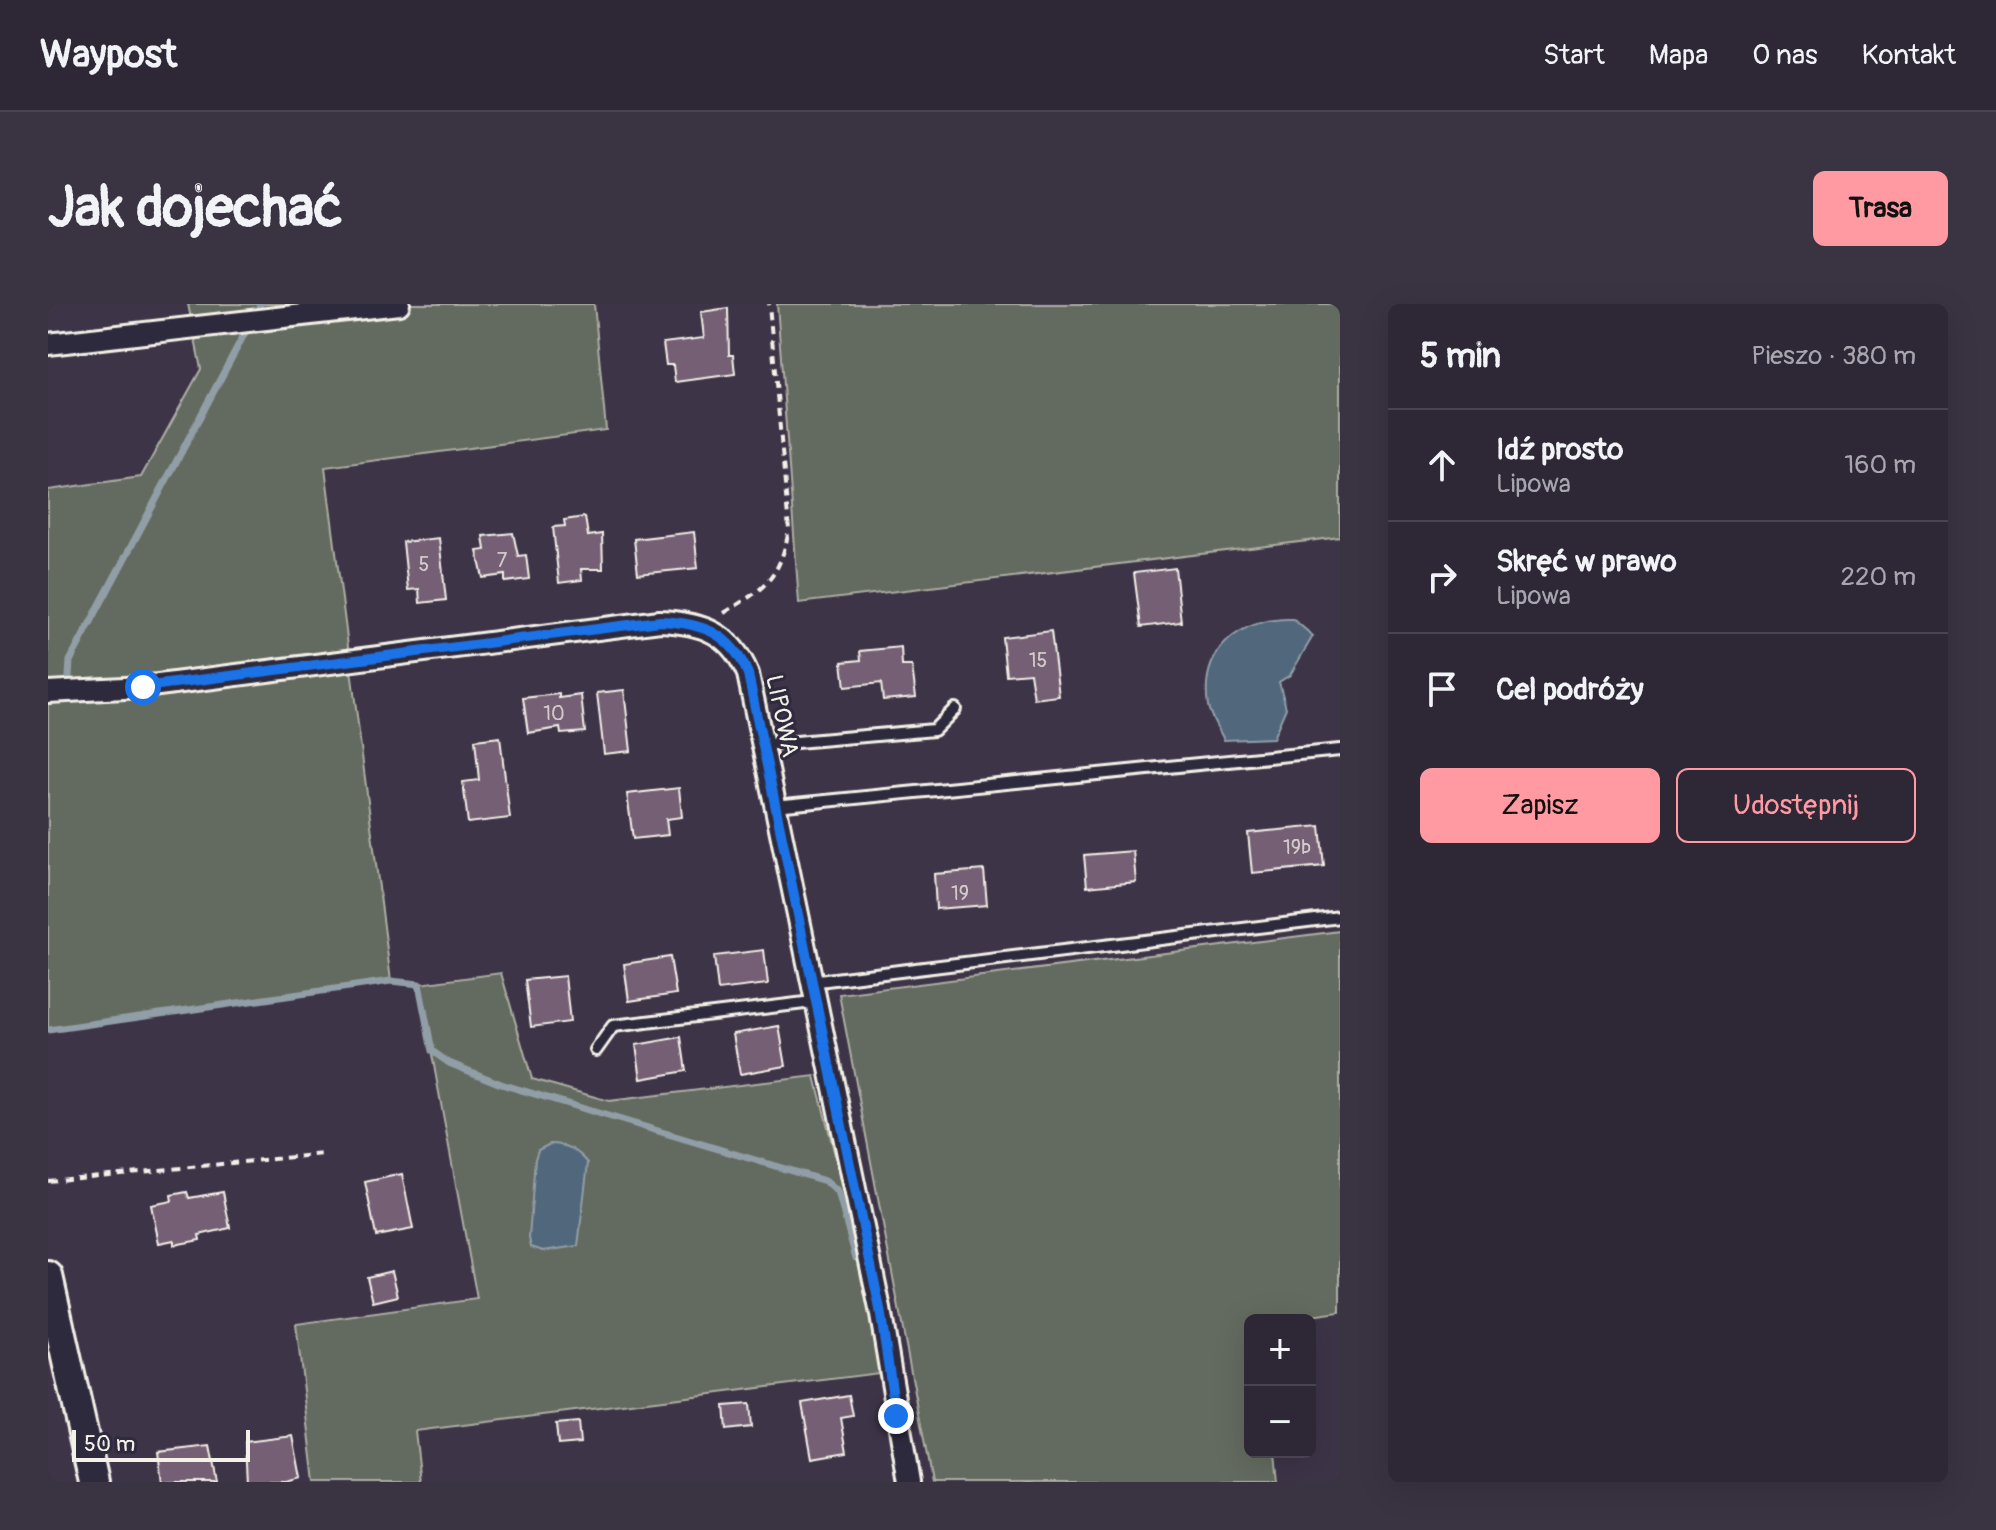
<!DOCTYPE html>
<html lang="pl">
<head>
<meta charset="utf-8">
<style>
	:root { --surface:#2e2736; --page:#3a3342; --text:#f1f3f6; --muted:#a7a5ad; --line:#494451; --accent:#ff9aa2 }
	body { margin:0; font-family:Pangolin,sans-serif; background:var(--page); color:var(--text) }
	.controls { position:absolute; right:24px; bottom:24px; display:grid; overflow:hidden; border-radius:12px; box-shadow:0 8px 32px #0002 }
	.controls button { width:72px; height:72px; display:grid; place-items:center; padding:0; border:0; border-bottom:2px solid var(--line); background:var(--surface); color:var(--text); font:40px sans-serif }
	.scale { position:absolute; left:24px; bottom:20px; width:178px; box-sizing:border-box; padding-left:8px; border:4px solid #f4f1e8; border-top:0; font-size:22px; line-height:28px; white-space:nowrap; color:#f4f1e8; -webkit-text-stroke:6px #2f2a3d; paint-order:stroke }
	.stop { position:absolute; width:24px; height:24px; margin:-18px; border:6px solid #1a73e8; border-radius:50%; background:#fff }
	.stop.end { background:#1a73e8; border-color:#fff; box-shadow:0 2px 8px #0008 }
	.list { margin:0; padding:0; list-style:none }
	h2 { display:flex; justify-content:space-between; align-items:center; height:104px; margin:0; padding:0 32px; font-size:34px }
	h2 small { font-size:26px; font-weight:400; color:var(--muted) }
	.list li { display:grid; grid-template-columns:52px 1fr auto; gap:24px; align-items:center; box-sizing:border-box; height:112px; padding:0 32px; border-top:2px solid var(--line) }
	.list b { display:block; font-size:30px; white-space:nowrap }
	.list p { margin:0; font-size:26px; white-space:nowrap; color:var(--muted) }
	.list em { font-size:26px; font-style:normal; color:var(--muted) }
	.actions { display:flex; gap:16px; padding:24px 32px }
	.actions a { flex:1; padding:18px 0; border:2px solid var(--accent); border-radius:12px; text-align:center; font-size:28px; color:var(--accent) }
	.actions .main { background:var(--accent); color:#111 }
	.icon { flex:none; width:44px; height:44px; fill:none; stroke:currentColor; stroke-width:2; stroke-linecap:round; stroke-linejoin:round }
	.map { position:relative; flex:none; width:1292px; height:1178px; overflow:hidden; border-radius:12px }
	header { display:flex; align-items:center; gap:48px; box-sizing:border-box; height:112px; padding:0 40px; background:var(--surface); border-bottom:2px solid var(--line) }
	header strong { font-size:38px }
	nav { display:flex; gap:44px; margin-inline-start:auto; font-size:28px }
	.intro { display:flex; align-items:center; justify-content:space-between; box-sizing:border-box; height:192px; padding:0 48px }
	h1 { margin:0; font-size:56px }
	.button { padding:20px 36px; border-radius:12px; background:var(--accent); color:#111; font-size:28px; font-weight:700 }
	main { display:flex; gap:48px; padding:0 48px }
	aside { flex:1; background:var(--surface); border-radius:12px; box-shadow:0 8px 32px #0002 }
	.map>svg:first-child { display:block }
	.green { fill:#646b5f; stroke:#acaea4; stroke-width:2 }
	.water { fill:#51677c; stroke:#929ea7; stroke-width:2 }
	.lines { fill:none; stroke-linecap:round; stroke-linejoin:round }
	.stream { stroke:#929ea7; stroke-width:7 }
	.building { fill:#755e74; stroke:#f4f1e8; stroke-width:2 }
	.lane-casing { stroke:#f4f1e8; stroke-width:16 }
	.street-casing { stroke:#f4f1e8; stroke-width:26 }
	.secondary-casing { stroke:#f4f1e8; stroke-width:34 }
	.path { stroke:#f4f1e8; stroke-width:4; stroke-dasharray:8 6; stroke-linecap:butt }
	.lane { stroke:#2f2a3d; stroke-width:10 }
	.street { stroke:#2f2a3d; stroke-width:20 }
	.secondary { stroke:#2f2a3d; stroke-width:28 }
	.route { stroke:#1a73e8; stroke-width:10 }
	.labels { text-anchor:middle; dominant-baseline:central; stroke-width:6; stroke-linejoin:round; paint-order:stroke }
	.number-label { font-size:20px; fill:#d4cccb }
	.street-label { font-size:24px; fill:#f4f1e8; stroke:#2f2a3d }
</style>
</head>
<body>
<header>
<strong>Waypost</strong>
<nav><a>Start</a><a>Mapa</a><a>O nas</a><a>Kontakt</a></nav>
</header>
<div class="intro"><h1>Jak dojechać</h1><a class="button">Trasa</a></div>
<main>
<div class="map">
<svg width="1292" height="1178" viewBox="0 0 1292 1178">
	<rect width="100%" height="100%" fill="#3d3448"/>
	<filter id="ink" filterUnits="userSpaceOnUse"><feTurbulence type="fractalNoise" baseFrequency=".0125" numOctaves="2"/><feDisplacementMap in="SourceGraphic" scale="16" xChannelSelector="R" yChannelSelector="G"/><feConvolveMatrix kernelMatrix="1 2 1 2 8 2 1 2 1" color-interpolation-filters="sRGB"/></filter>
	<g filter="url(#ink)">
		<g class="green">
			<path d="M140 0H546L558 126 277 163 343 677 0 726V186L93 173 153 65Z"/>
			<path d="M729 0H1292V233L751 299Z"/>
			<path d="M1292 627V1008L1255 1013V1016H1202V1148H1227L1230 1178H884L791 690Z"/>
			<path d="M453 669 484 775 561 797 767 772 818 974 832 1069 367 1127 373 1178H267L248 1020 429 995 371 680Z"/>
		</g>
		<g class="water">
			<path d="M1245 315 1265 332 1242 371 1231 378 1238 404 1225 434 1176 436C1171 425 1162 413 1160 402 1151 346 1193 313 1245 315Z"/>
			<path d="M502 840C519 840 529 846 540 859L530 942 495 947 483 943 481 934 487 855 490 846Z"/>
		</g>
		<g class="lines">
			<g class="stream">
				<path d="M211 3 212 0"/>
				<path d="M21 372 22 357 200 23"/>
				<path d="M0 726 343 677 371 680 384 747 401 759 453 780 777 877 790 888 808 954"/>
			</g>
		</g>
		<g class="building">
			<path d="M680 4 681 51H685L687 70 627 78 625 61H618L615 39 656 34 653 8Z"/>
			<path d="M537 213 540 232 554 230 555 265H533L534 276 511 279 505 223 517 222 516 216Z"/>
			<path d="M646 228 650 264 590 270 586 235Z"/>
			<path d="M465 229 470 252 478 251 481 275 457 278V271L435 274 429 247 437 246 435 232Z"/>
			<path d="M391 234 398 296 372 299 371 285 360 286 355 238Z"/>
			<path d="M1127 264 1133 318 1093 323 1086 269Z"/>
			<path d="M1003 327 1011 392 986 395 982 369 958 371 954 333Z"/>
			<path d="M853 343 854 362H864L868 393 835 396 833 379 797 383 794 358 813 356 812 347Z"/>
			<path d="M576 386 583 447 556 450 549 389Z"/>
			<path d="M511 390V394L533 391 537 428 513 430 512 424 480 429 475 394Z"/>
			<path d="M452 433 462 514 420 519 415 478 431 476 427 436Z"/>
			<path d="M631 484 634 513 618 515 620 531 585 535 579 490Z"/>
			<path d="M1272 522 1276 562 1204 569 1200 529Z"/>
			<path d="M1085 547 1088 578 1039 583 1036 551Z"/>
			<path d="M936 566 939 601 888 605 886 570Z"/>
			<path d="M716 646 720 680 670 686 666 652Z"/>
			<path d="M622 653 628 690 581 697 576 660Z"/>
			<path d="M517 672 522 718 483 723 477 676Z"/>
			<path d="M731 722 738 762 692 770 685 730Z"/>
			<path d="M633 733 638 767 593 775 588 741Z"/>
			<path d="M354 870 365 925 328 932 317 878Z"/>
			<path d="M139 888 141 894 175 888 182 924 151 931 152 936 126 941V936L111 939 103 901 124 897 123 891Z"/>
			<path d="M344 967 350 992 325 998 319 973Z"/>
			<path d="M801 1091 805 1112 793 1114 799 1148 764 1154 754 1099Z"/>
			<path d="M701 1100 703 1123 678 1126 676 1102Z"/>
			<path d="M530 1118 532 1139 510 1141 508 1120Z"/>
			<path d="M245 1132 253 1174 238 1178H199L197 1138Z"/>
			<path d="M162 1142 169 1178H114L110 1148Z"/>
		</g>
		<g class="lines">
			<defs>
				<g id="lane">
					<path d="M714 441 886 426 907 405"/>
					<path d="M727 502 1292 446"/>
					<path d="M762 678 1292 613"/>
					<path d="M548 746 565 722 765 698"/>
				</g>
				<g id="street">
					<path d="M0 40 351 0"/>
					<path d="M0 388 95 383 612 317C655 319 683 329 700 370L832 1005 861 1178"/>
				</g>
				<path id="secondary" d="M0 972 46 1178"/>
			</defs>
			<use href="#lane" class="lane-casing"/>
			<use href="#street" class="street-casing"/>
			<use href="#secondary" class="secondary-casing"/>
			<g class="path">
				<path d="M676 309C717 284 731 276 741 226L721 0"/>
				<path d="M0 877 276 850"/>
			</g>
			<use href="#lane" class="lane"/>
			<use href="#street" class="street"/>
			<use href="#secondary" class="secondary"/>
		</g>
	</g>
	<g class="lines" filter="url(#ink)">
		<path class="route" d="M95 383 612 317C655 319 683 329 700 370L832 1005 848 1112"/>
	</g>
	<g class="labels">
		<g class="number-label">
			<text x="454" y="256">7</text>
			<text x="376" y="260">5</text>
			<text x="990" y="356">15</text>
			<text x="506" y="409">10</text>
			<text x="1249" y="543">19b</text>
			<text x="912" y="589">19</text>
		</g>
		<g class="street-label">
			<text transform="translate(734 412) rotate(78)">LIPOWA</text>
		</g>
	</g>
</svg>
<div class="controls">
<button>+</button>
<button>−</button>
</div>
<div class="scale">50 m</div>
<div class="stop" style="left:95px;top:383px"></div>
<div class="stop end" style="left:848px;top:1112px"></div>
</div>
<aside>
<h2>5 min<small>Pieszo · 380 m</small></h2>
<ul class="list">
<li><svg class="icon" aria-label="ahead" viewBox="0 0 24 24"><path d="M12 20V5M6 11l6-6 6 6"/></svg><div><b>Idź prosto</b><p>Lipowa</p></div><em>160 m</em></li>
<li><svg class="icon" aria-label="right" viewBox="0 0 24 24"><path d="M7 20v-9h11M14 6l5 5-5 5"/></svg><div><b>Skręć w prawo</b><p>Lipowa</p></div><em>220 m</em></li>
<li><svg class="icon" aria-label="arrive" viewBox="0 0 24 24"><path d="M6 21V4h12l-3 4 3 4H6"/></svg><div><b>Cel podróży</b></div></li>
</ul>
<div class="actions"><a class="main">Zapisz</a><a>Udostępnij</a></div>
</aside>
</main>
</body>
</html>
